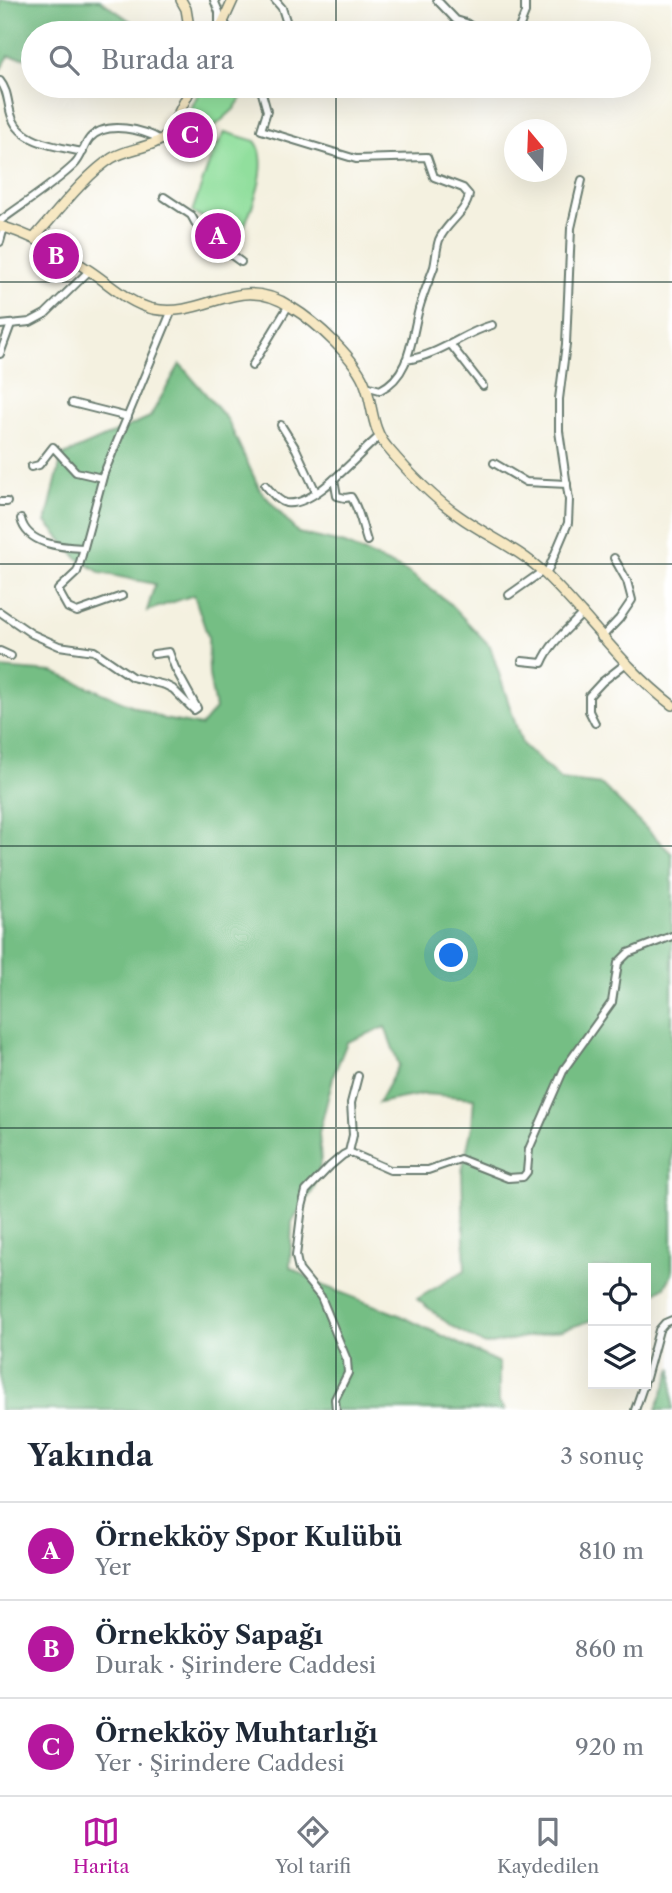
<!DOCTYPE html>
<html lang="tr">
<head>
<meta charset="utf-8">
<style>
	:root { --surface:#fff; --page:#f6f6f7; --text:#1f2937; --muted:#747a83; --line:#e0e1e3; --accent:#b5179e }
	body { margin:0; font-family:"Libre Caslon Text",serif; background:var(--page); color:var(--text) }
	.controls { position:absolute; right:21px; bottom:21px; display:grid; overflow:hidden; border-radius:0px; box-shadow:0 7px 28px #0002 }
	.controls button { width:63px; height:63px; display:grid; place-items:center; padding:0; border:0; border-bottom:2px solid var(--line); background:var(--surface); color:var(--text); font:35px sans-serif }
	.compass { position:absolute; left:504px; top:119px; width:63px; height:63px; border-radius:50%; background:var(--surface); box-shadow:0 7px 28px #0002; rotate:341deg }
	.you { position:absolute; left:452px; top:956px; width:24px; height:24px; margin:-18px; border:5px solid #fff; border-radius:50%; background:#1a73e8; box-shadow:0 0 0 10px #1a73e833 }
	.badge { display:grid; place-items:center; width:46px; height:46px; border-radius:50%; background:var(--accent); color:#fff; font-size:23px; font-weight:700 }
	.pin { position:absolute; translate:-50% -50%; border:4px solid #fff; box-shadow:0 2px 7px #0006 }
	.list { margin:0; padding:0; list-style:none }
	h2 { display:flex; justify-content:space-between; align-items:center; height:91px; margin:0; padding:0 28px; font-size:30px }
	h2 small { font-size:23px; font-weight:400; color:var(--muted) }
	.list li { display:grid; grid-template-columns:46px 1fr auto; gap:21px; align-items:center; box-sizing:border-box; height:98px; padding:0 28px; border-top:2px solid var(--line) }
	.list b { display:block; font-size:26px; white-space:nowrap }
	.list p { margin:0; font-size:23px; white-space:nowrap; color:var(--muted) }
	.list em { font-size:23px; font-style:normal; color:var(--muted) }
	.icon { flex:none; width:38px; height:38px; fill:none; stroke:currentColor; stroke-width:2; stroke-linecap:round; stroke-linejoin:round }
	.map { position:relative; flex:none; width:672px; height:1410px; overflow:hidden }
	.search { position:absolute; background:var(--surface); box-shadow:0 7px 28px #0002; left:21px; right:21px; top:21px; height:77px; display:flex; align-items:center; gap:18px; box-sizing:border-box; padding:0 24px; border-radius:38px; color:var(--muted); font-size:26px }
	.sheet { height:385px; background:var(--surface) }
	nav { display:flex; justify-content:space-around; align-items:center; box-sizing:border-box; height:98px; border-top:2px solid var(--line); background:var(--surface); font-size:19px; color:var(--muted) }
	nav a { display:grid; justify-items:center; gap:4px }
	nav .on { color:var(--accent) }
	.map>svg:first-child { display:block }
	.green { fill:#91df9d; stroke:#588e68; stroke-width:2 }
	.forest { fill:#74be84; stroke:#4a7e5c; stroke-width:2 }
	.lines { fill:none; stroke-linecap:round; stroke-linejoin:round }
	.street-casing { stroke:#6a7c70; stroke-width:10 }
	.secondary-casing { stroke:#6a7c70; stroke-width:12 }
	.street { stroke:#fff; stroke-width:6 }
	.secondary { stroke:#f7e8c3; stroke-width:9 }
	.grid { fill:none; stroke:#1f3d34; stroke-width:2; stroke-opacity:0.55 }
</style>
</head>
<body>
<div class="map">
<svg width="672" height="1410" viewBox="0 0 672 1410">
	<rect width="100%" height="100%" fill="#fff"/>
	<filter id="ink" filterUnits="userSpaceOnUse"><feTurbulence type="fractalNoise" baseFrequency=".0143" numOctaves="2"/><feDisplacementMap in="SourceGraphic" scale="14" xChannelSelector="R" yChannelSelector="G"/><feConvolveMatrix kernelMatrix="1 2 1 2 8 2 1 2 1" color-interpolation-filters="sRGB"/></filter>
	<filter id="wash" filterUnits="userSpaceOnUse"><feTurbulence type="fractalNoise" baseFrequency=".00686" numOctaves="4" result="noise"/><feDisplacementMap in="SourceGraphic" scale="28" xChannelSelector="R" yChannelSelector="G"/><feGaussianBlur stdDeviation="1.57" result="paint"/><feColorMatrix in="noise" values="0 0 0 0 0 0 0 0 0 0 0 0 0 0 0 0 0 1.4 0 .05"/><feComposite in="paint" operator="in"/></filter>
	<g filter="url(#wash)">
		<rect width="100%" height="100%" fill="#f4f1e0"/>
		<g class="green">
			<path d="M202 86H249L234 109 205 135 185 121Z"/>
			<path d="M225 132 255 141C273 163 250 213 240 236L192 212 212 155Z"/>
		</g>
		<g class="forest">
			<path d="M0 0H100L136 25 133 33H33V59L9 56 0 70Z"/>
			<path d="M180 364 227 419 260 490 298 533 345 544 408 572 448 602 490 646 522 744 561 780 602 785 672 854V1274L665 1287 646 1299V1268H593V1320L562 1330 485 1345 450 1325 417 1299 465 1270 462 1171 472 1127 474 1098 424 1094 378 1103 399 1065 385 1027 347 1042 334 1074 319 1133 321 1162 313 1190 292 1222 290 1267 324 1286 399 1315 499 1363V1403L505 1410H0V668L53 672 164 719 201 726 215 709 209 675 208 637 194 595 147 611 155 584 101 573 77 558 46 522 62 456 150 417Z"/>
			<path d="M672 1368V1410H656Z"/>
		</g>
	</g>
	<g filter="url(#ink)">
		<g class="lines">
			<defs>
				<g id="street">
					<path d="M214 0 219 12V27"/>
					<path d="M275 0 282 8 290 33"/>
					<path d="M437 0 456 20 466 23 481 33"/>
					<path d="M224 22 231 33"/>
					<path d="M517 33 525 13V0"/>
					<path d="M0 81C9 92 7 104 12 117 21 144 60 147 83 152"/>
					<path d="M260 86 267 111 261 130 356 159 427 157 434 177 463 188 469 195C466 213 446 223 439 240 436 249 436 259 434 267 429 281 423 294 419 309 411 338 411 375 380 390L366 386"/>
					<path d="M164 197 191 215 201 233 241 262"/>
					<path d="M0 221C24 203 52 186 74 165 82 158 83 146 90 138 107 120 144 130 161 140"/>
					<path d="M0 242 4 227"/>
					<path d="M0 325 30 322 45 314 89 271"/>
					<path d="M451 345 483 386"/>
					<path d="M0 354 11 324"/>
					<path d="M406 360C440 355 463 333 492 325"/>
					<path d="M252 366 289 305"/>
					<path d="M72 403 128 417"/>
					<path d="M281 425 296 449 316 492"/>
					<path d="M494 463 526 482 567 484"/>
					<path d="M31 467 39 465 53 447 76 472 102 478"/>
					<path d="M334 479 337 496 345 498 351 497C360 511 362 526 367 541"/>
					<path d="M265 485C271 491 277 501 286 503 315 508 358 453 380 436"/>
					<path d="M0 502H7"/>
					<path d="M21 519C27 545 62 547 83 548"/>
					<path d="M546 575 568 523 569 500 559 431V399L566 344 571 228 582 180"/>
					<path d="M509 595 543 571"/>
					<path d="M122 596 77 612 68 608 58 590 77 572 79 566 104 473 172 310"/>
					<path d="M0 612 32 634 59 646 94 651 132 677 165 685 173 689 194 710 197 708 175 668 169 652 154 654"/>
					<path d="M601 638 619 619 632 600 627 581 614 558"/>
					<path d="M0 651 11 656"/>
					<path d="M522 661 542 663C551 642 567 630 583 613"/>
					<path d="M595 723 589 711V696L602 682 625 664"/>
					<path d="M349 1152 390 1170H428L460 1159 508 1178 523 1177 527 1172 529 1149 564 1069 612 1002 618 963 628 953 672 936"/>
					<path d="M646 1378 659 1330 665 1323 672 1320"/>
					<path d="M336 1410 335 1399 348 1373 347 1360 321 1297 299 1270 296 1256 302 1207 306 1191 330 1166 343 1155 349 1152 353 1135 351 1103 358 1076"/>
					<path d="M635 1410 644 1384"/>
				</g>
				<g id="secondary">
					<path d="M181 0 186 9 190 33"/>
					<path d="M218 33 233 0"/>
					<path d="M0 226C32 235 62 252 90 271 111 285 128 303 153 309 206 319 238 272 291 307 316 322 357 359 366 387 373 407 372 430 387 447 408 472 432 497 459 516 487 536 519 549 543 572 589 616 621 666 672 705"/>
					<path d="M34 238C55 215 86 174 112 158 129 148 152 148 168 135L192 86"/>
				</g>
			</defs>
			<use href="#street" class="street-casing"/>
			<use href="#secondary" class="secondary-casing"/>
			<use href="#street" class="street"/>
			<use href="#secondary" class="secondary"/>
		</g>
	</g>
	<path class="grid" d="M336 0V33M336 86V1410M0 282H672M0 564H672M0 846H672M0 1128H672"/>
</svg>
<div class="controls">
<button><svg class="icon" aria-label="locate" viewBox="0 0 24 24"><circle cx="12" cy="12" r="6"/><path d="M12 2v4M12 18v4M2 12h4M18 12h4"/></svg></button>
<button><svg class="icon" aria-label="layers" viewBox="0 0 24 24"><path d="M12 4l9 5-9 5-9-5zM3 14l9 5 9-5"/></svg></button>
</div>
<svg class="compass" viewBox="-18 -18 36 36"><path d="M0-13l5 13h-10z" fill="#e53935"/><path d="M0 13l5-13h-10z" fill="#747a83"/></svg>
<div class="you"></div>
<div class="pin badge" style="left:218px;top:236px">A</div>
<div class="pin badge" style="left:56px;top:256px">B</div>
<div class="pin badge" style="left:190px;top:135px">C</div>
<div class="search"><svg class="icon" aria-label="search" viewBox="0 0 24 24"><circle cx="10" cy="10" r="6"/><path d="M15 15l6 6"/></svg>Burada ara</div>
</div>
<section class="sheet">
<h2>Yakında<small>3 sonuç</small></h2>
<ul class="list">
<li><span class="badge">A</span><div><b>Örnekköy Spor Kulübü</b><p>Yer</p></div><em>810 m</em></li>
<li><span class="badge">B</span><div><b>Örnekköy Sapağı</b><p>Durak · Şirindere Caddesi</p></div><em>860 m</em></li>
<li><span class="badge">C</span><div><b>Örnekköy Muhtarlığı</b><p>Yer · Şirindere Caddesi</p></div><em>920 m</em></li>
</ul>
</section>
<nav>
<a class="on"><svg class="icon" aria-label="map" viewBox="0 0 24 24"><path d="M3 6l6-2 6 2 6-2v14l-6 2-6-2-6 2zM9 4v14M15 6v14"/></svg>Harita</a>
<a><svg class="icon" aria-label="directions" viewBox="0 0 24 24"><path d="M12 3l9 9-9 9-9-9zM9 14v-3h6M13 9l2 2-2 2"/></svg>Yol tarifi</a>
<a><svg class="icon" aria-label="saved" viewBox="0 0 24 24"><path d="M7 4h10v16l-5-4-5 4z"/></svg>Kaydedilen</a>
</nav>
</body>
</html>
